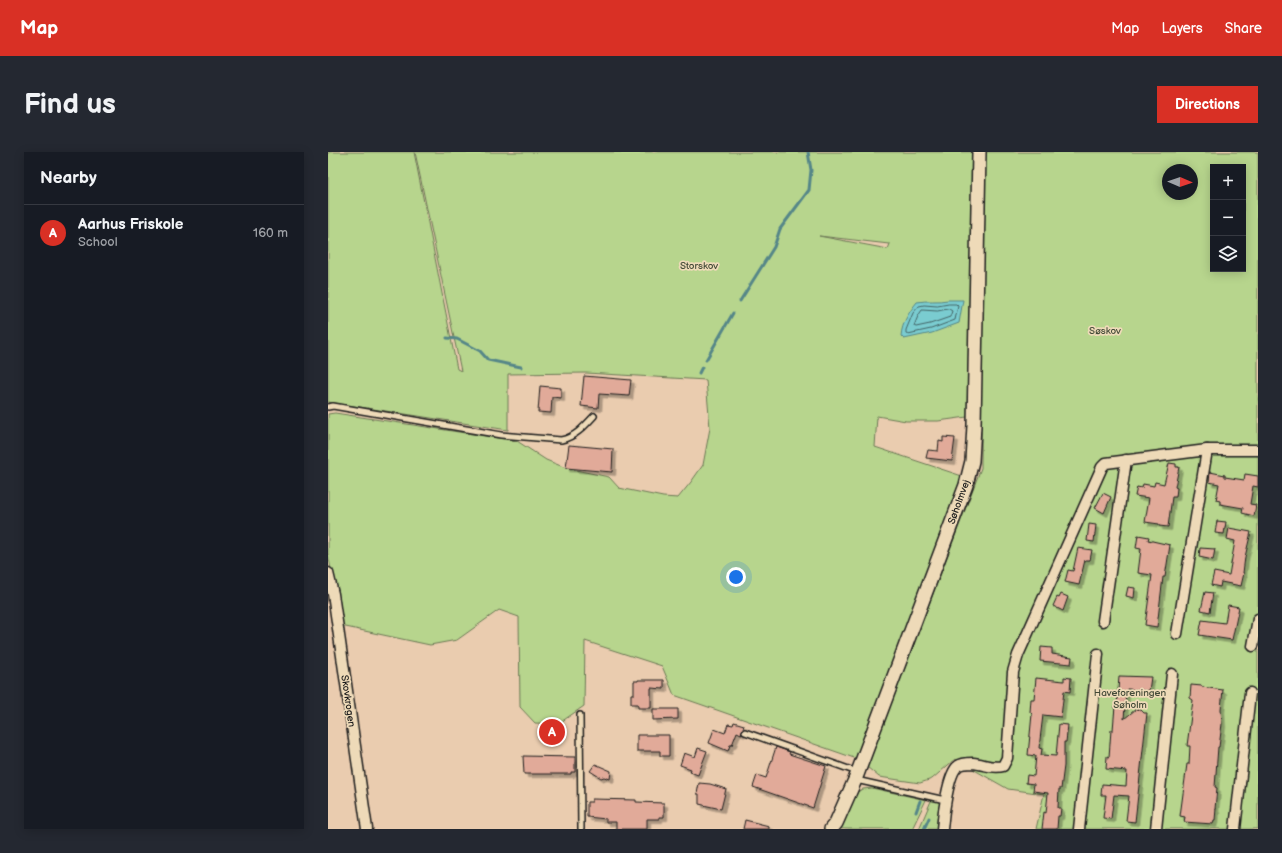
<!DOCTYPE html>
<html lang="en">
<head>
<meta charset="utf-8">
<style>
	:root { --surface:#171b24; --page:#242831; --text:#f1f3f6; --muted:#9ea1a6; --line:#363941; --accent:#d93025 }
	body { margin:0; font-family:"Balsamiq Sans",sans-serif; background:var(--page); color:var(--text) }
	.controls { position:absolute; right:12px; top:12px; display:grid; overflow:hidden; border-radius:0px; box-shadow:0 2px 10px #0003 }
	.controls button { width:36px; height:36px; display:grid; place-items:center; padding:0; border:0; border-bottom:1px solid var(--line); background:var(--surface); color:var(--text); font:20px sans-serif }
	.compass { position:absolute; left:834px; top:12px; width:36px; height:36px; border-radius:50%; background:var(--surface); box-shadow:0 2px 10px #0003; rotate:92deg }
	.you { position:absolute; left:408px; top:425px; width:14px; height:14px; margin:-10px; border:3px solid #fff; border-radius:50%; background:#1a73e8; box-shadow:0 0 0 6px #1a73e833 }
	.badge { display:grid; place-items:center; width:26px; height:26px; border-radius:50%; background:var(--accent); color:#fff; font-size:13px; font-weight:700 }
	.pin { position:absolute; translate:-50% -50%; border:2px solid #fff; box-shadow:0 1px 4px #0006 }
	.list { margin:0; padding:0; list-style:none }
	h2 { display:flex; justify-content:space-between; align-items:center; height:52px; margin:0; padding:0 16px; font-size:17px }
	h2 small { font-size:13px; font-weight:400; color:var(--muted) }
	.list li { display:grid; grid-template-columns:26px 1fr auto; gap:12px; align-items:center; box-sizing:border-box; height:56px; padding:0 16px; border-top:1px solid var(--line) }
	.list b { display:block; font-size:15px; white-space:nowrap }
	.list p { margin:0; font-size:13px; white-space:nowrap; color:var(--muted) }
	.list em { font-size:13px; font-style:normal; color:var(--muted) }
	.icon { flex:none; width:22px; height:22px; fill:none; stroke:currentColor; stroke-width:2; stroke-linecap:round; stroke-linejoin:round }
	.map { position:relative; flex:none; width:930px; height:677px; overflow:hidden; border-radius:0px }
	header { display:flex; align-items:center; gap:24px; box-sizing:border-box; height:56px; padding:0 20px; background:var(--accent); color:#fff }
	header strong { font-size:19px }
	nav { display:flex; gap:22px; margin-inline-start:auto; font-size:14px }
	.intro { display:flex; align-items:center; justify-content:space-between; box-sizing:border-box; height:96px; padding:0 24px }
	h1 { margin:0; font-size:28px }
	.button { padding:10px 18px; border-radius:0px; background:var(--accent); color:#fff; font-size:14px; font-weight:700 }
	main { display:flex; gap:24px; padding:0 24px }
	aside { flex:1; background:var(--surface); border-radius:0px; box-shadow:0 2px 10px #0003 }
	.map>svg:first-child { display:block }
	.green { fill:#b7d58d; stroke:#6a7854; fill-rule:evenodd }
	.water { fill:#7accd0; stroke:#548688 }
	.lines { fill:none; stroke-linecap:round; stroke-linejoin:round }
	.shore { stroke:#426264; stroke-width:1 }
	.stream { stroke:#548688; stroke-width:3 }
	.building { fill:#e1aa99; stroke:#1c1c1c; filter:url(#shadow) }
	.service-casing { stroke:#1c1c1c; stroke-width:8 }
	.minor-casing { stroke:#1c1c1c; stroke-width:13 }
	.tertiary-casing { stroke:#1c1c1c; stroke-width:16 }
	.service { stroke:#eedab8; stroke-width:5 }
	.minor { stroke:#eedab8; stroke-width:10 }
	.tertiary { stroke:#eedab8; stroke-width:13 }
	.labels { text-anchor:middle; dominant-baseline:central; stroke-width:3.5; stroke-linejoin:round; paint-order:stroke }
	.park-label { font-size:10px; fill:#434a38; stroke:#eedab8 }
	.street-label { font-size:10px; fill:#1c1c1c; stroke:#eedab8 }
</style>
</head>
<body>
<header>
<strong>Map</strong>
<nav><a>Map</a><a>Layers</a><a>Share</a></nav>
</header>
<div class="intro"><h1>Find us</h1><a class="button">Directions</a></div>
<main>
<aside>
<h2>Nearby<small></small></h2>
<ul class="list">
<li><span class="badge">A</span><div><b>Aarhus Friskole</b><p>School</p></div><em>160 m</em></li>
</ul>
</aside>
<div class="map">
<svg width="930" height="677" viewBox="0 0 930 677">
	<defs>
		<filter id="shadow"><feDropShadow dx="3.5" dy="3.5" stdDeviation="0" flood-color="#0004"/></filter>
	</defs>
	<rect width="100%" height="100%" fill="#eaccaf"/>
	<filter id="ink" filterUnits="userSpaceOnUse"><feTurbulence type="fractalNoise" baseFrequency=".025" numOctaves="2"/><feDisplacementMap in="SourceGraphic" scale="8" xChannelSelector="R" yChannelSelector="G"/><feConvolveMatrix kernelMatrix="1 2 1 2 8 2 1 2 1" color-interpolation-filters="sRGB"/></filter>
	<g filter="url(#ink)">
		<g class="green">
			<path d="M0 0H86L129 217 133 219 87 0H645L639 265 610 269H578L549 264 547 295 634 324 529 607 346 543 334 514 257 489 256 554 230 572 207 571 192 555 191 465 171 458 129 488 102 493 13 474 0 401V262L7 261 189 289 218 308 238 316 281 325 291 336 335 345 350 346 363 330 375 313 382 276 378 228 258 221 180 222V278L0 250ZM491 84 561 92H562L560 97Z"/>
			<path d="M655 0H930V677H708L716 642 680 637 627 607 604 627 592 631 551 625 539 615 653 316ZM885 15H915V117H885ZM840 18H864V42H840Z"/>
			<path d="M544 636 598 648 584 677H511L529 640 535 637Z"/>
			<path d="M606 647 612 650 613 655 608 677H591L603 649Z"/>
		</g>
		<path class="water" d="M620 148H635L631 171 604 181 576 187 573 184C574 171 581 160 589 150 599 148 610 150 620 148Z"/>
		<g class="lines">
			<g class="shore">
				<path d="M621 152H628L630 154 627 168 603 177 580 182 578 181V178L585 161 591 154 596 153 609 154Z"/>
				<path d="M621 157 624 159 622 165 602 172 588 175 586 174 590 164 594 158 609 159Z"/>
			</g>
			<g class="stream">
				<path d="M412 149 446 95 452 77 481 38 483 18 480 0"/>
				<path d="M119 186 129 187 152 199 160 208 193 215"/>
				<path d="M378 208 405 161"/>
				<path d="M371 221 374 215"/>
				<path d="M588 660 592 649"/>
				<path d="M596 677 601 666"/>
			</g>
		</g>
		<g class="building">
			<path d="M256 224 303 228 301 244 271 242 270 256 253 254Z"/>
			<path d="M212 234 233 236V246L224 245 223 261 210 260Z"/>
			<path d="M615 285 627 286 624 309 598 306 600 298 610 299 611 289 615 290Z"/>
			<path d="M241 293 285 297 284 320 238 316Z"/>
			<path d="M841 311 848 312V315H851L847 335 849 336 848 345H844L840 375 831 374V372L817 370 821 346 807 344 809 335 814 336 815 332 826 334 827 330 836 332Z"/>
			<path d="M882 320 897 323V325L916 328 917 322 930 324V335L925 334 922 352 928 353 926 364 914 361 915 356 892 352V349L888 348 891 332 881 330Z"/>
			<path d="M775 341 783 345 776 361 767 356Z"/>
			<path d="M889 369 898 370 896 382 887 381Z"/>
			<path d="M761 372 768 373 766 390 759 389Z"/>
			<path d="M901 376 923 380 917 405 915 421H916L913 434 893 430 892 435 883 433 886 420 901 423 907 389 899 387Z"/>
			<path d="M810 383 821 385 820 388 842 393 837 425H835L829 475 817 473 824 423 810 421 813 397 808 396Z"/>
			<path d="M750 396 764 398 762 408H757L751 433 737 430 740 418 745 419Z"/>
			<path d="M872 396 887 397 885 408 871 405Z"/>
			<path d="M800 435 807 436 806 446 798 444Z"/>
			<path d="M877 440 885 441 882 460 873 458Z"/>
			<path d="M733 442 740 445 735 459 725 454 729 445 731 446Z"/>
			<path d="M900 453 911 455 904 488 871 483 874 468 897 471Z"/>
			<path d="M713 495 724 496V502L744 505 743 512 712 509Z"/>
			<path d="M791 524 823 525 821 539 799 537 798 541 796 567 808 557 813 558 816 561H819L807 670 798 669 801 644 786 643 783 667 775 666 778 643H773L774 632 798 634 799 619 778 617 779 604 781 605 783 578H785L787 554H789Z"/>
			<path d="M736 525 743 526 742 540 736 539 733 565 715 563 711 596 714 597 713 603 728 604 731 572 740 573 738 590H736V614L733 637H731L730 656H733L732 664H730L729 677H714L716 660 718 661 720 641 705 639 706 632 698 631 699 623 706 624 708 604 700 603 704 562 702 560 703 547H706L708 526 736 529Z"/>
			<path d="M310 528H336V537L323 536V556H310V552H303V542H306V529H310Z"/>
			<path d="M863 533 874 534V535L895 538 893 557 894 572 891 595H890L887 635 889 636 887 657H888L887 668H886L885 672 856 670 857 665 852 664 859 612H861L862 594H859L865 548 862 546Z"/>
			<path d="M325 557H350V567L325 568Z"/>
			<path d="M406 570 416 573 413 582 409 580 404 593H402L400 599 381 591 386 577 397 581 400 572 405 573Z"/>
			<path d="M309 583H341V604H332V599H309Z"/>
			<path d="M448 595 462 600 461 602 498 614 485 656 425 635 429 623 438 626Z"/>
			<path d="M370 596 379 599 370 623 362 620 363 617 352 613 356 601 367 605Z"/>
			<path d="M195 604 247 605V620H243V622H196Z"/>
			<path d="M267 612 283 619 282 627 276 625 273 626 262 619Z"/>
			<path d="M371 631 382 632 398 637 393 657 371 652V642H369Z"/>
			<path d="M264 647 308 648V650L336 651V665H331V667H319V677H288V670H278V667L259 665V650H264Z"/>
			<path d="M417 668 441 674V677H415Z"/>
		</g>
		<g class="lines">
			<defs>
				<g id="service">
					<path d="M0 255 5 254 173 283 233 288C247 285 256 275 266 264"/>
					<path d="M252 563 253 677"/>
					<path d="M417 580 529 620"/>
					<path d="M528 628 617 648"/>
				</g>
				<g id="minor">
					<path d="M0 421 5 442 39 677"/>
					<path d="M775 469 798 308"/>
					<path d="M849 482 879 298"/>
					<path d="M925 494 930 467"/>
					<path d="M614 677C615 664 620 621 630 614 634 611 640 611 645 611 656 612 665 617 675 614L679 606 685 520 690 503 774 315 778 311 879 298H930"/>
					<path d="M751 677 770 502"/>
					<path d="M828 677 844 522"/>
					<path d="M907 677 922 541"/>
				</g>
				<path id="tertiary" d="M503 677 508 671 527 628 638 333 644 309 646 273 651 0"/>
			</defs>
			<use href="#service" class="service-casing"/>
			<use href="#minor" class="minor-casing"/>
			<use href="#tertiary" class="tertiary-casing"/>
			<use href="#service" class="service"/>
			<use href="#minor" class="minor"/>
			<use href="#tertiary" class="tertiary"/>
		</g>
	</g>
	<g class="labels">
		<g class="park-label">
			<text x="371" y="114">Storskov</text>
			<text x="777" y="179">Søskov</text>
			<text x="802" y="541">Haveforeningen<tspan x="802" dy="12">Søholm</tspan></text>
		</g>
		<g class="street-label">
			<text transform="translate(631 350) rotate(-70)">Søholmvej</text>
			<text transform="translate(20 549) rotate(82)">Skovkrogen</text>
		</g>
	</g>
</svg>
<div class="controls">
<button>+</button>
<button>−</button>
<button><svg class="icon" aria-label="layers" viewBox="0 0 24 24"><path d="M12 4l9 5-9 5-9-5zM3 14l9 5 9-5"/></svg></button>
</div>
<svg class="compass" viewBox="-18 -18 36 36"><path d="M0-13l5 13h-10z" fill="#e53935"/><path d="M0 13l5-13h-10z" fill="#9ea1a6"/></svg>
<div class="you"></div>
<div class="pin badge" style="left:224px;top:580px">A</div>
</div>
</main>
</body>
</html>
